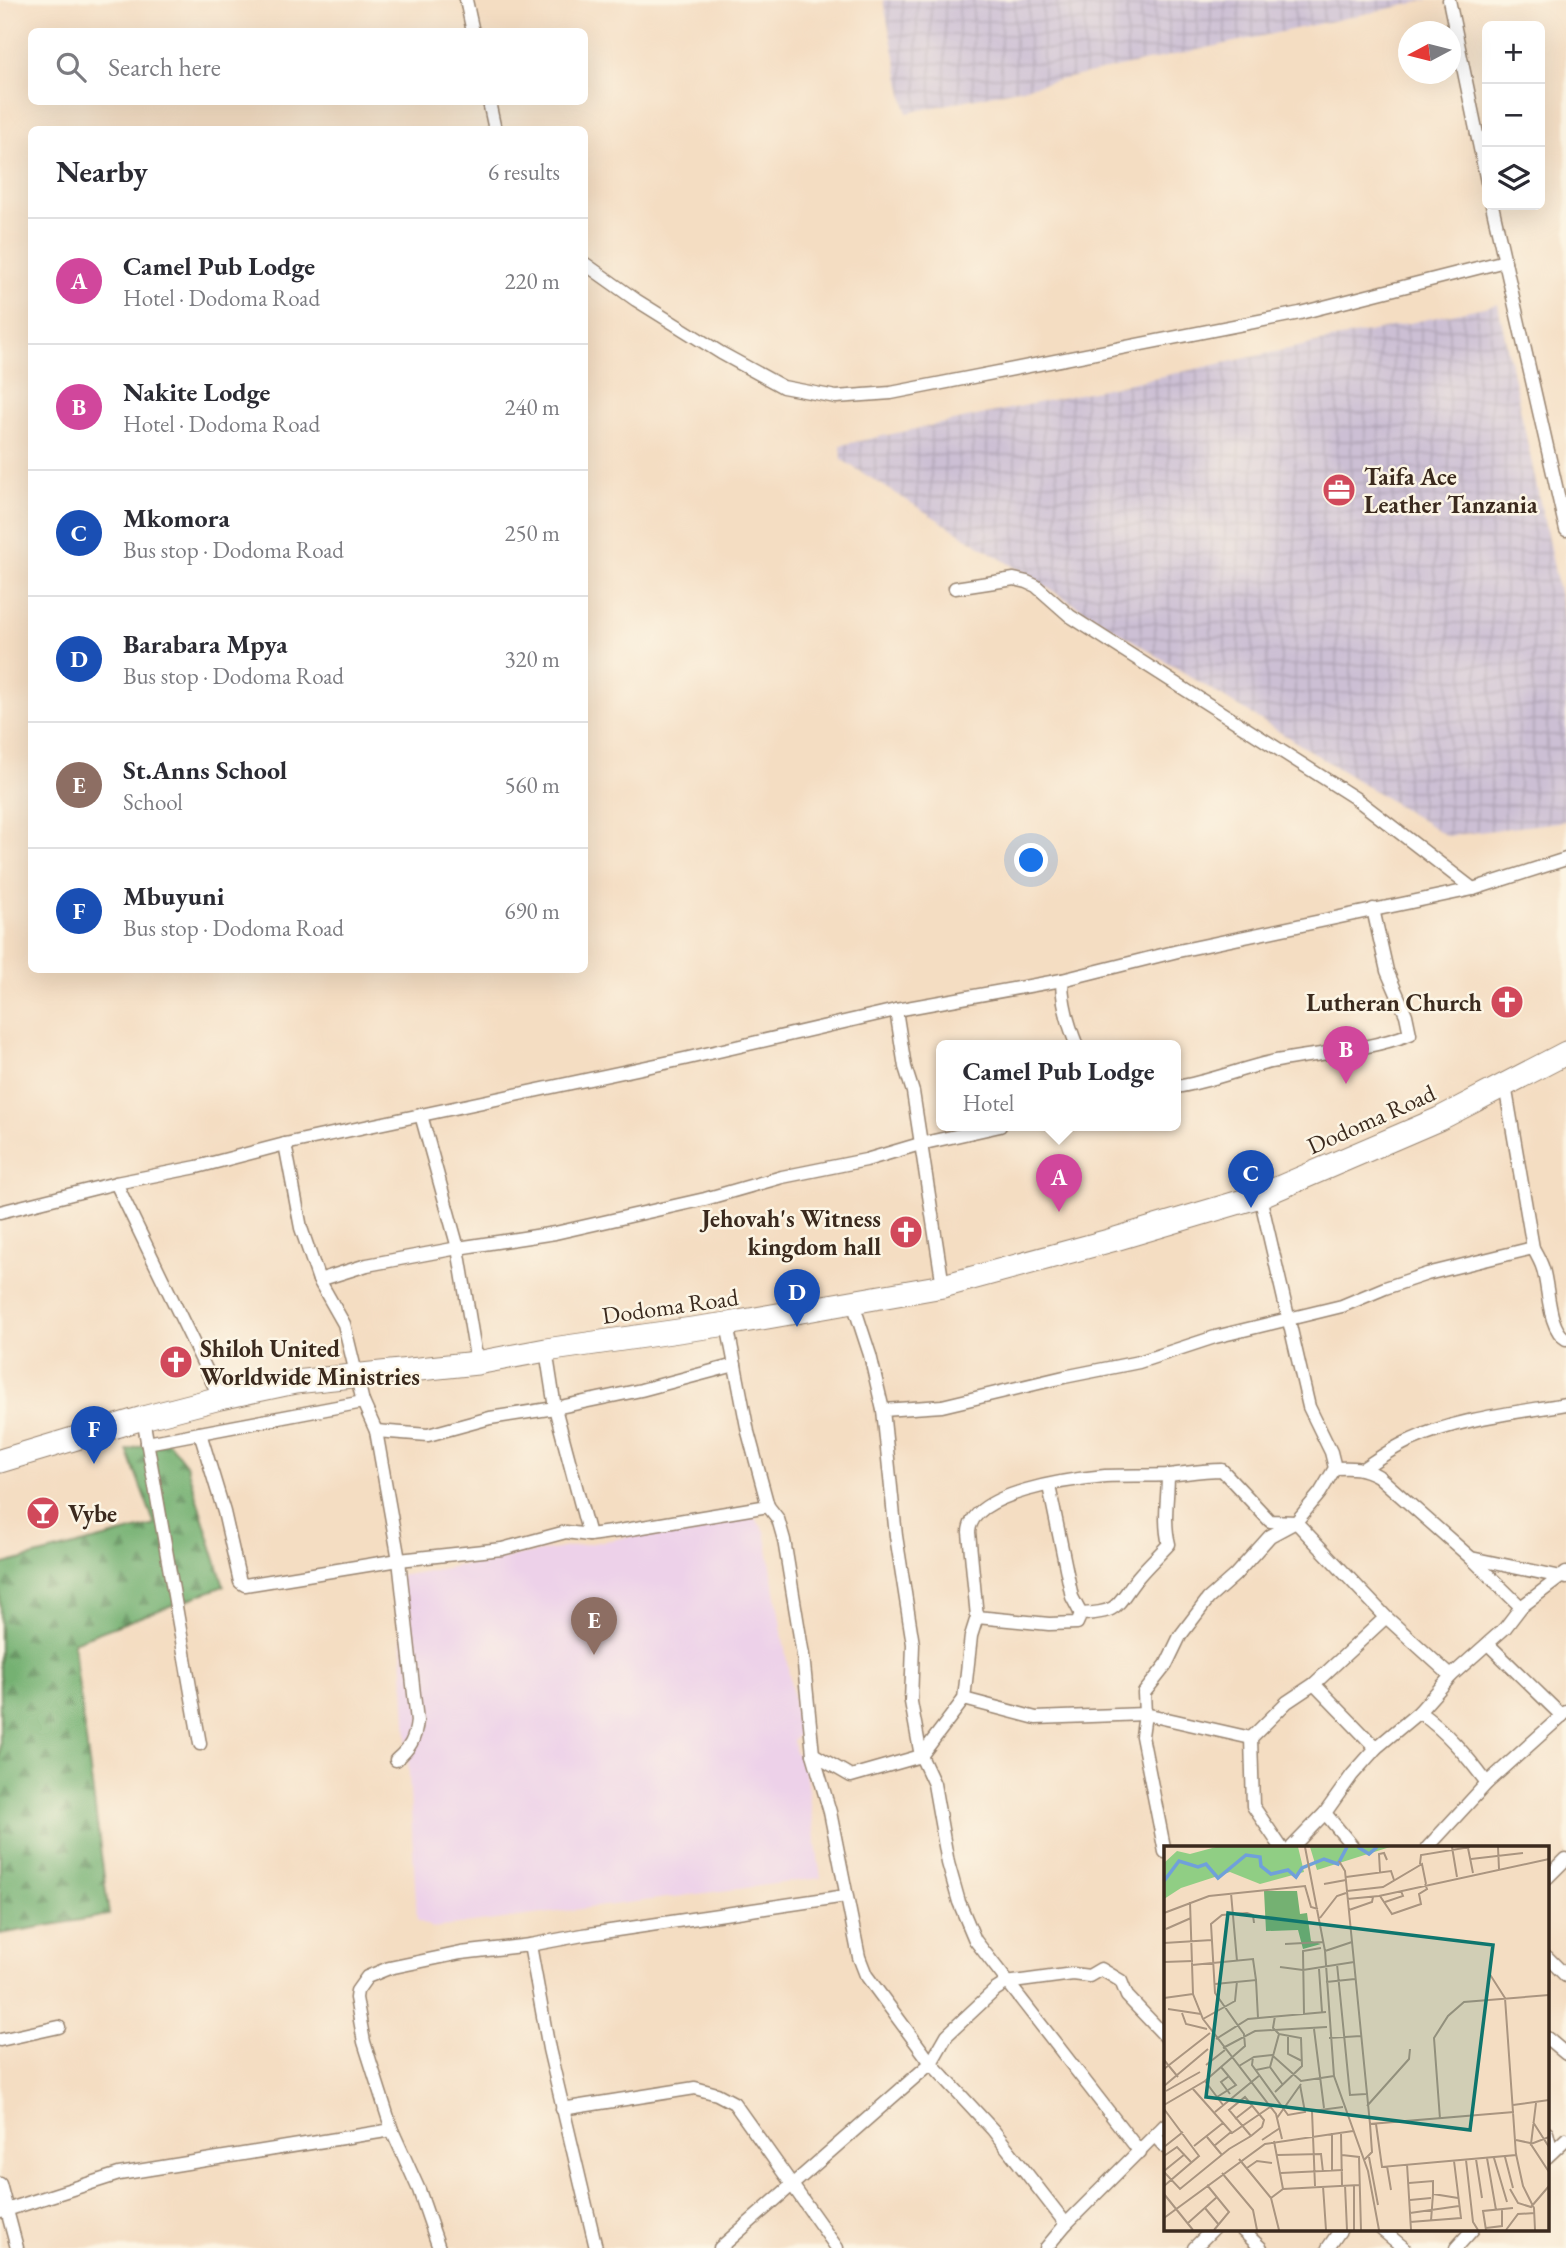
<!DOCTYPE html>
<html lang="en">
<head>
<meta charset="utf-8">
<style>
	:root { --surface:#fff; --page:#f2f2f3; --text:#2b2b33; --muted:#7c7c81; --line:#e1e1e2; --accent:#0f766e }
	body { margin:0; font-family:"EB Garamond",serif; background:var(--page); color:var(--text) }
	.controls { position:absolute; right:21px; top:21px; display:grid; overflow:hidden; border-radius:10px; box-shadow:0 7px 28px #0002 }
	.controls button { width:63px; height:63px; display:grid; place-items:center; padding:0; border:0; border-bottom:2px solid var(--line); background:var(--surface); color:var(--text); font:35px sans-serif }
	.compass { position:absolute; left:1398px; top:21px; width:63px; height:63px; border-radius:50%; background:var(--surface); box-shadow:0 7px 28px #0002; rotate:263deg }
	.you { position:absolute; left:1032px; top:861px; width:24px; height:24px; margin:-18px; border:5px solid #fff; border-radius:50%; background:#1a73e8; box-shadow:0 0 0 10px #1a73e833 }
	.badge { display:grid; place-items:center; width:46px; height:46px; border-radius:50%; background:var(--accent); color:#fff; font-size:23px; font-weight:700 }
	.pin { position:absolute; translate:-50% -58px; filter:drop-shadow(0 2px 4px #0008) }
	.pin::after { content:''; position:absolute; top:37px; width:24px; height:21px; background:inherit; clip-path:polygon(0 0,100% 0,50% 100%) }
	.popup { position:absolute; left:936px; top:1040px; width:245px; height:91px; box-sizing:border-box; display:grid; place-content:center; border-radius:10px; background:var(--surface); filter:drop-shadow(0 2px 5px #0005); font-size:23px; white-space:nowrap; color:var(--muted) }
	.popup b { font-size:26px; color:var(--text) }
	.popup::after { content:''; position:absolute; left:50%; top:100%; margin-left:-14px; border:14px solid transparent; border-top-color:var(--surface) }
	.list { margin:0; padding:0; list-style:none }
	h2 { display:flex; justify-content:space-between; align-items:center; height:91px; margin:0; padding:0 28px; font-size:30px }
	h2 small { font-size:23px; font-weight:400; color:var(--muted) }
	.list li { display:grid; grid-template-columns:46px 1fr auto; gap:21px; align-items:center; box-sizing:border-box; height:126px; padding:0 28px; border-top:2px solid var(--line) }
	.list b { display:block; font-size:26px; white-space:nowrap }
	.list p { margin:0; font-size:23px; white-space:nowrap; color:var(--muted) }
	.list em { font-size:23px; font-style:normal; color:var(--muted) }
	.icon { flex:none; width:38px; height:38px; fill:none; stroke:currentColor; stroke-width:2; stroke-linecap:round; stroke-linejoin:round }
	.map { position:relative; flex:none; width:1566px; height:2248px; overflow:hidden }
	.search { position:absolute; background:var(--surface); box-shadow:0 7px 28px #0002; left:28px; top:28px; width:560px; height:77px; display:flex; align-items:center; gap:18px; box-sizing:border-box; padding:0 24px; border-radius:10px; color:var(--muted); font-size:26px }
	.panel { position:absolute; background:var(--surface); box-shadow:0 7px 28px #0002; left:28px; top:126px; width:560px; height:847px; border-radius:10px }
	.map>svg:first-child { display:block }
	.built { fill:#edd1e9 }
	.industrial { fill:url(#industrial-grid) }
	.forest { fill:url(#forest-firs); stroke:#586e48; stroke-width:2 }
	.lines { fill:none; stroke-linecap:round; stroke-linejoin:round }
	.street-casing { stroke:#988470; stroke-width:15 }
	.highway-casing { stroke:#988470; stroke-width:25 }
	.street { stroke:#fff; stroke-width:12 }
	.highway { stroke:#fff; stroke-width:23 }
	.labels { text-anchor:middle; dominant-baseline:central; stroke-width:5; stroke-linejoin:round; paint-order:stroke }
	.poi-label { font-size:24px; font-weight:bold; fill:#3b2a1e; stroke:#fcf5e5; text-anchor:start }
	.street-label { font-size:24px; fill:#3b2a1e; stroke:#fcf5e5 }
	.inset-river { fill:none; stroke:#70a0da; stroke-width:3.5 }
	.inset-road { fill:none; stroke:#aa9580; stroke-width:2 }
	.view { fill:#0f766e; fill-opacity:0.15; stroke:#0f766e; stroke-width:3.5 }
	.inset-edge { fill:none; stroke:#3b2a1e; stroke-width:3.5 }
</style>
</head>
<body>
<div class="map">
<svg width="1566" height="2248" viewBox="0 0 1566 2248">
	<defs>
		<pattern id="industrial-grid" width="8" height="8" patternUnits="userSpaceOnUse" patternTransform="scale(1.75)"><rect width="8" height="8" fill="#ccbfd4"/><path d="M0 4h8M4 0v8" fill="none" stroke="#b0a4b6"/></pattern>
		<pattern id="forest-firs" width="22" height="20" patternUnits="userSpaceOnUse" patternTransform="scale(1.75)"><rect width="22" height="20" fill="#74b172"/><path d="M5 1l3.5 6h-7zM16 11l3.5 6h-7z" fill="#60905d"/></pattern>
	</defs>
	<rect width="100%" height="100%" fill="#fcf5e5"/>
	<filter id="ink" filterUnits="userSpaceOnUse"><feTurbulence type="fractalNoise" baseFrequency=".0143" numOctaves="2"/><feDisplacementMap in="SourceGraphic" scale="14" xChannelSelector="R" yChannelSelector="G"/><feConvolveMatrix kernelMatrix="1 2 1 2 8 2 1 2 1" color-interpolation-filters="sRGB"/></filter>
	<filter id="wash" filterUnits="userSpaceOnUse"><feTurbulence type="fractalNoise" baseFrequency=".00686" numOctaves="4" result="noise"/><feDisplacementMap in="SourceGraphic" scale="28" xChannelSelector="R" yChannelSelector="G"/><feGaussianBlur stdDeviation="1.57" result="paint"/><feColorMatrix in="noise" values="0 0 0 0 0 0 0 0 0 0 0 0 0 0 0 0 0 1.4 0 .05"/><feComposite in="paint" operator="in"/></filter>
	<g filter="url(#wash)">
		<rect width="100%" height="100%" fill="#f4ddc2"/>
		<path class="built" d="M753 1516 765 1531 799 1733 793 1741 795 1753 803 1758 821 1878 433 1928 417 1920 398 1576Z"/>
		<g class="industrial">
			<path d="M883 0H1429L907 113Z"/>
			<path d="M1498 304 1566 624V821L1447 836 842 460 841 445Z"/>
		</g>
		<path class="forest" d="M166 1439 186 1464 224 1586 73 1642 109 1915 0 1934V1565L155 1525 127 1450Z"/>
	</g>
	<g filter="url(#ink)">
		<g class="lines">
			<defs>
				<g id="street">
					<path d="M466 0 473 32"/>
					<path d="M1449 0 1487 182"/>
					<path d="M489 102 495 130"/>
					<path d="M1492 205 1566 530"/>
					<path d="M584 263 636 300 721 353 783 387 836 397 891 393 1300 313 1505 261"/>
					<path d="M955 588 1014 579 1027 582 1036 586 1070 616 1355 798 1473 889"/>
					<path d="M1062 980C1062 1003 1068 1024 1077 1046"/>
					<path d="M896 1010 905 1067 913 1092 943 1286"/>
					<path d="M1505 1085 1533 1248C1537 1255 1541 1262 1543 1269 1549 1288 1548 1329 1566 1339"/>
					<path d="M1176 1087C1209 1082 1239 1069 1271 1062 1317 1053 1366 1051 1410 1034L1406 1015 1387 971 1373 909"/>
					<path d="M421 1115 458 1248 477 1363"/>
					<path d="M285 1144 301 1228 319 1280 344 1324 363 1402 376 1431 399 1560 417 1721C415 1740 410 1748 396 1760"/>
					<path d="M116 1183 220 1398"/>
					<path d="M0 1212 116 1183 197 1167 285 1144 684 1059 896 1010 1062 980 1178 951 1473 889 1566 859"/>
					<path d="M319 1280 367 1265 458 1248 555 1233 705 1199 782 1177 866 1160 920 1144 1000 1126"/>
					<path d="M853 1303 870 1355 883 1410 896 1536 913 1644 911 1702 921 1756 934 1784 948 1863 959 1902 975 1940 1140 2152"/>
					<path d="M727 1324 748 1432 768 1506 778 1519 784 1540 803 1655 813 1754 830 1812 859 1957 866 1975 931 2063 993 2130 1066 2224"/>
					<path d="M546 1350 555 1408 589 1535"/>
					<path d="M883 1410 942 1406 1064 1377 1139 1362 1215 1337 1342 1306 1385 1288 1427 1274 1533 1248"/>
					<path d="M143 1418 200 1744"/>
					<path d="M376 1431 428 1435 490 1418 555 1408 641 1390 735 1365"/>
					<path d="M200 1433 224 1512 240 1582 245 1585 399 1560 502 1549 566 1532 589 1535 619 1531 768 1506"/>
					<path d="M147 1443 363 1402"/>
					<path d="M1335 1468C1353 1467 1362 1467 1378 1476L1471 1558 1566 1578"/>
					<path d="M1364 1468C1379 1458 1394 1447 1411 1440 1459 1418 1514 1413 1566 1404"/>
					<path d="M1049 1486 1072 1597 1081 1614"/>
					<path d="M1471 1558 1521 1607"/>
					<path d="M977 1617 1049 1624 1077 1623 1081 1614C1121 1612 1115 1606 1138 1577 1147 1566 1159 1555 1169 1544 1163 1521 1168 1498 1168 1475"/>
					<path d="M1488 1644 1562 1716"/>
					<path d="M1314 1684 1376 1748"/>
					<path d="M964 1699 971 1636 977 1617 969 1532C971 1492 1073 1479 1105 1476 1126 1475 1148 1476 1169 1475 1187 1473 1204 1470 1222 1470L1270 1521 1296 1522 1386 1617 1451 1676"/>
					<path d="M1419 1712C1447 1732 1467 1756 1487 1783"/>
					<path d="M813 1754 851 1776 921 1756 964 1699 1036 1718 1145 1714 1251 1738"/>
					<path d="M1325 1813 1353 1847"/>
					<path d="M1281 1847 1253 1806 1251 1738 1287 1702 1314 1684 1386 1617"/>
					<path d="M1292 1847 1325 1813 1352 1775 1376 1748 1419 1712 1451 1676 1505 1628 1521 1607 1566 1573"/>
					<path d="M1428 1847 1487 1783 1566 1712"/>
					<path d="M1165 1852 1142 1736 1145 1714 1144 1693 1166 1665 1180 1636 1208 1599 1235 1575 1270 1536 1296 1522 1320 1493 1335 1468 1331 1452 1309 1407 1260 1196"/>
					<path d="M1547 1878 1566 1859"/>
					<path d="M1547 1957 1566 1976"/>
					<path d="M1547 2038 1566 2054"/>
					<path d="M0 2040 59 2027"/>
					<path d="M562 2109 695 2088 717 2094 734 2103 837 2248"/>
					<path d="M1547 2133 1552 2152"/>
					<path d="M1155 2136 1165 2147"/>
					<path d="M1547 2157 1566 2139"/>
					<path d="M0 2184 17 2248"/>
					<path d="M0 2212 119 2174 392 2130"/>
					<path d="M1241 2229 1261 2248"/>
					<path d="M1381 2229 1404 2248"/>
					<path d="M439 2248 419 2190 392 2130 364 2042 356 1998 357 1991 367 1977 389 1968 461 1953 530 1945"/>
					<path d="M596 2248 549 2049 530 1945 583 1935 846 1896"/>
					<path d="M720 2248 931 2063 947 2035 995 1990 1006 1983 1073 1974 1089 1976 1101 1969 1121 1981 1127 1996 1165 2036"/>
					<path d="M1046 2248 1066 2224 1165 2125"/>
					<path d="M1194 2248 1213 2229"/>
					<path d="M1328 2248 1341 2229"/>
					<path d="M1456 2248 1473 2229"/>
				</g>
				<path id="highway" d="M0 1461 143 1418 220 1398 295 1382 477 1363 546 1350 727 1324 943 1286 1112 1240 1260 1196 1439 1119 1566 1053"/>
			</defs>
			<use href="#street" class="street-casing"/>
			<use href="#highway" class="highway-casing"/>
			<use href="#street" class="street"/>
			<use href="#highway" class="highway"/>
		</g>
	</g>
	<defs>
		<symbol id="office-disc" viewBox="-11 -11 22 22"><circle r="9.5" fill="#d1495b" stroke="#fcf5e5"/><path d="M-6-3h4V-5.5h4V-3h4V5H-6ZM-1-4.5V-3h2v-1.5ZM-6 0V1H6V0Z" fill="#fff"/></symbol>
		<symbol id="church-disc" viewBox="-11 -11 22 22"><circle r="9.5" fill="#d1495b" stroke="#fcf5e5"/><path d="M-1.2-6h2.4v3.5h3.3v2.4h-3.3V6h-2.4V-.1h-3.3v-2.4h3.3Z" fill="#fff"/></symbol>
		<symbol id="bar-disc" viewBox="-11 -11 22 22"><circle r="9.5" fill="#d1495b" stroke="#fcf5e5"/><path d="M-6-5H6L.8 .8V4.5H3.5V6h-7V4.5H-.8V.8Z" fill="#fff"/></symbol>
	</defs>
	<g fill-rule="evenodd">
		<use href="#office-disc" x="1320" y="471" width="38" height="38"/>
		<use href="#church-disc" x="1488" y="983" width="38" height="38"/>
		<use href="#church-disc" x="887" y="1213" width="38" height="38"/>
		<use href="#church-disc" x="157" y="1343" width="38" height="38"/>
		<use href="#bar-disc" x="24" y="1494" width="38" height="38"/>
	</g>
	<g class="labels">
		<g class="poi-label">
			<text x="1364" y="476">Taifa Ace<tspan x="1364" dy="28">Leather Tanzania</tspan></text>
			<text x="1482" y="1002" text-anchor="end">Lutheran Church</text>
			<text x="881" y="1218" text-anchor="end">Jehovah's Witness<tspan x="881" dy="28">kingdom hall</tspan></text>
			<text x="200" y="1348">Shiloh United<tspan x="200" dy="28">Worldwide Ministries</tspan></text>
			<text x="68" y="1513">Vybe</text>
		</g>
		<g class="street-label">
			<text transform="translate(1371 1119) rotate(-24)">Dodoma Road</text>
			<text transform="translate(670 1306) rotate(-8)">Dodoma Road</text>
		</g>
	</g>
	<g transform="translate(1164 1846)">
		<rect width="385" height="385" fill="#f4ddc2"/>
		<path d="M52 1H134L140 26 96 38 66 26 17 42 0 53V17L13 5 26 8ZM146 1H226L153 24Z" fill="#90ce84"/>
		<path d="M100 45H133L136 68 143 67 147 95 157 98 139 103 134 84 102 85Z" fill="#74b172"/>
		<path class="inset-river" d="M194 1 205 8 213 1M0 35 15 15 34 21 42 18 54 32 82 9 96 11 97 20 107 28 124 24 132 31 138 22 160 13 174 18 183 1"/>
		<path class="inset-road" d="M141 1 161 105 170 230 204 325 215 384M288 1 293 31M334 1 335 23M304 2 309 27M307 13 359 7M175 15 181 25 206 278M256 18 257 9 306 1M216 26 215 8 220 7 223 14M182 31 227 25 230 34M160 38 182 34M183 45 219 41 258 18 262 38M67 47 73 115M216 50 228 68 257 58 255 48 263 43 261 38M183 53 215 50 385 13M26 56 29 148 39 173 112 268 118 293M221 56 239 50 237 45M185 64 208 56 209 51M0 67 45 50 141 40 147 61 154 63M156 72 173 50 182 47M2 83 27 72M0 97 48 94M121 98 159 96M161 105 188 96M0 116 29 115M173 118 186 249 202 248M28 119 89 113 92 134M116 121 139 124 190 116M155 123 158 166M162 136 191 133M51 138 92 134 94 172M0 152 29 148M4 163 37 168M18 167 22 178 43 183M140 168 139 105 157 102M39 173 71 155 73 135M150 183 160 262M124 191V208L138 215M165 192 197 190M52 193 84 173 162 166M59 202 91 185 163 181M89 211 88 219 124 269 141 266 136 239M0 214 14 231M42 219 61 204M75 220 90 211 108 209 137 235 170 230M106 221 115 188 109 182 111 170M0 223 46 187M92 224 106 221 119 239M65 230 57 236 66 248M41 235 59 259M0 240 44 203M29 243 68 287 106 261M2 245 36 226M111 246 138 220 137 192 115 188M53 251 72 239 57 221M372 257 367 298 385 291M0 259 41 235 81 200 80 188 51 147 47 78 58 69 83 67 89 69 90 77M349 259 385 254M203 260 245 213 246 203M0 263 35 310 0 340M51 266 96 229M113 272 137 238M71 273 89 259M276 273 270 192 284 170 300 156 385 149M369 276 385 301M212 278 218 321 352 309 341 152 325 127M168 287V325M177 287 178 339M43 291 58 309M98 294 116 282M352 294 366 297 385 326M110 295 119 343M30 300 59 277M50 300 67 286M0 301 19 286M352 308 359 340 370 362 371 384M113 309 157 308 159 326M178 309 195 311 197 384M0 310 13 301 28 317M205 311 214 359M341 311 349 342M323 312 332 364M330 312 343 356M75 313 107 352 115 384M312 313 318 352M200 314 208 306 206 278 350 266M302 314 309 376 314 384M243 318 247 384M223 320 227 344M83 322 93 315 108 317M0 325 21 308M0 326 16 343 65 303 87 290 98 281 100 274 81 251 65 264 87 290M58 327 89 364 93 384M117 327 179 324M245 337 269 335V348M43 339 65 366 50 384M181 339 183 384M190 339V384M151 340 148 265 179 261M159 340 162 384M346 343 354 357 367 361 385 340M0 348 29 384M107 352 119 343 195 339M246 354 267 352M41 362 55 379M246 367 295 360M0 372 101 298 189 285M267 375 269 348 294 352M246 376 297 372 290 315M24 377 53 351M322 382 338 380V363M322 384 319 365 349 362M342 384 354 368 371 367"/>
		<path class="view" d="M64 67 329 99 306 284 42 251Z"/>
		<rect width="385" height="385" class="inset-edge"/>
	</g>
</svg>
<div class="controls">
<button>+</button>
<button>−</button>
<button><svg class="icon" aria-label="layers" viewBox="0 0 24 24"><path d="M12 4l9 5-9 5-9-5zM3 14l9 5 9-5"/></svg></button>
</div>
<svg class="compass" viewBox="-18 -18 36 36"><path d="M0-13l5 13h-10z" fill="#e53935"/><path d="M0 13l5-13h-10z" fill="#7c7c81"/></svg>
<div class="you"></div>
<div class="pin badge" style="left:1059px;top:1212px;background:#d1479c">A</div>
<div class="popup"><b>Camel Pub Lodge</b>Hotel</div>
<div class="pin badge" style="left:1346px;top:1084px;background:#d1479c">B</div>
<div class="pin badge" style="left:1251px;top:1208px;background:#1a4fb4">C</div>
<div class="pin badge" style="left:797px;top:1327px;background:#1a4fb4">D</div>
<div class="pin badge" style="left:594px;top:1655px;background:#8d6e63">E</div>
<div class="pin badge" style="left:94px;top:1464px;background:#1a4fb4">F</div>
<div class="search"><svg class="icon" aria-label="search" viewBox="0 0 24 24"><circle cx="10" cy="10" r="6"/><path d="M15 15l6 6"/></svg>Search here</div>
<section class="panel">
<h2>Nearby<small>6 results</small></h2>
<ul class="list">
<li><span class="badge" style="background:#d1479c">A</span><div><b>Camel Pub Lodge</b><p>Hotel · Dodoma Road</p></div><em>220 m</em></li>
<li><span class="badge" style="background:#d1479c">B</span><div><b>Nakite Lodge</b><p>Hotel · Dodoma Road</p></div><em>240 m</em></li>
<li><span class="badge" style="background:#1a4fb4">C</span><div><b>Mkomora</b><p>Bus stop · Dodoma Road</p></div><em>250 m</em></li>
<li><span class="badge" style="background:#1a4fb4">D</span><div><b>Barabara Mpya</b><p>Bus stop · Dodoma Road</p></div><em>320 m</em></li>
<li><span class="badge" style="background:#8d6e63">E</span><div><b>St.Anns School</b><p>School</p></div><em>560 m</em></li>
<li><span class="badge" style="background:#1a4fb4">F</span><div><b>Mbuyuni</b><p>Bus stop · Dodoma Road</p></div><em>690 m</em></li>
</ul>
</section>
</div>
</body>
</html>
